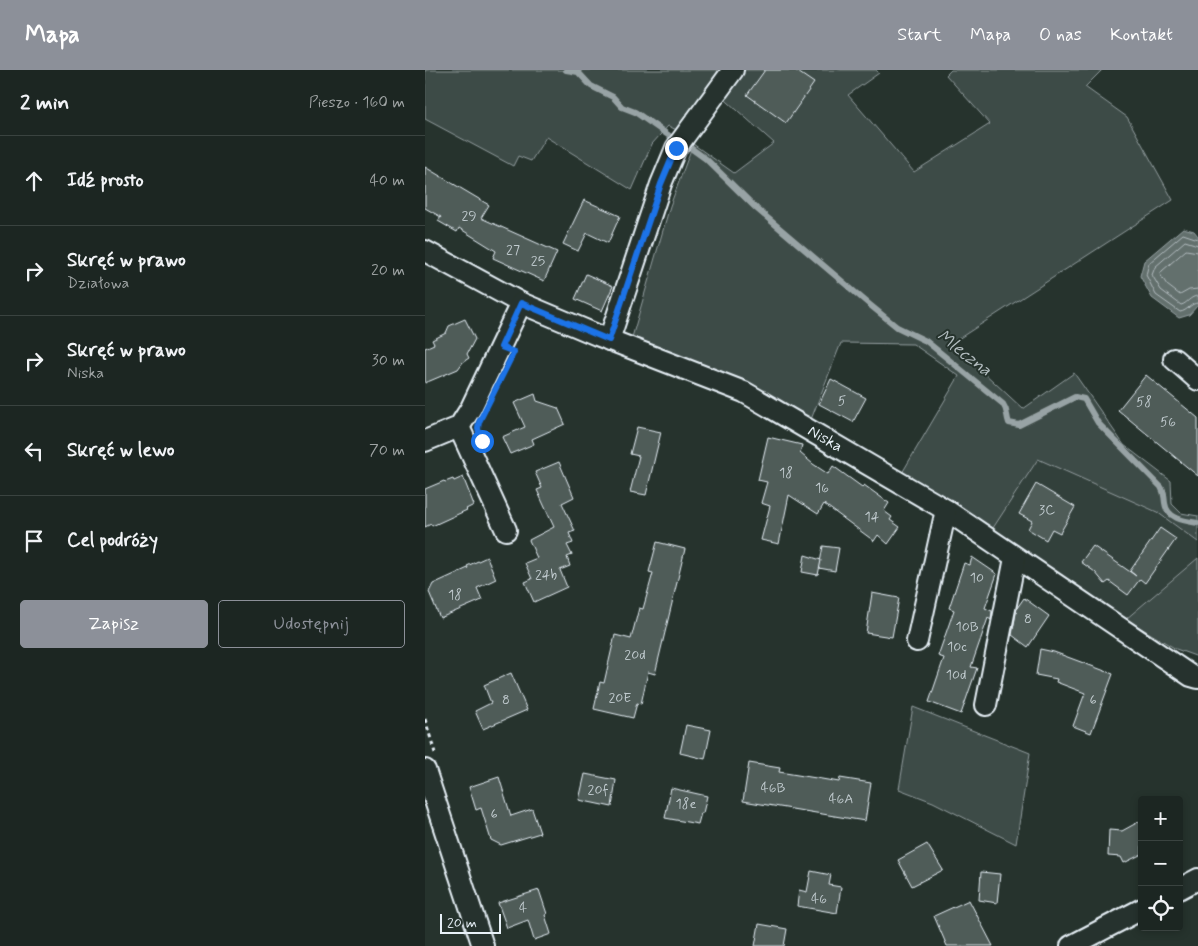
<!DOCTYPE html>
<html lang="pl">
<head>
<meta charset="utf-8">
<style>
	:root { --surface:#1c2622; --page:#29322f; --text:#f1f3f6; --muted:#a0a5a5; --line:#3a4340; --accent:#8c9099 }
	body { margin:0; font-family:Mynerve,sans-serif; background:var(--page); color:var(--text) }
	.controls { position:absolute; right:15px; bottom:15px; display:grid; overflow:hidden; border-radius:5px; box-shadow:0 2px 8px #0003 }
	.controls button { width:45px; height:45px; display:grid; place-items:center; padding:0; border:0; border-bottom:1px solid var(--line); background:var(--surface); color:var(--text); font:25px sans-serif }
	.scale { position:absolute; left:15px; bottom:12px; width:61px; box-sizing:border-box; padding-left:5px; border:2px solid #e8f1f8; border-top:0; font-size:14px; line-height:18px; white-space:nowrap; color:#e8f1f8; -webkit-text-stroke:4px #26332d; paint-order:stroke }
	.stop { position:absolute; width:15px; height:15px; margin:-11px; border:4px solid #1a73e8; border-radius:50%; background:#fff }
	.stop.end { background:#1a73e8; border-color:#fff; box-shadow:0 1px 5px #0008 }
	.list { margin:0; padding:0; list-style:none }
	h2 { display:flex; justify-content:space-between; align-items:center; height:65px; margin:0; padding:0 20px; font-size:21px }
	h2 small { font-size:16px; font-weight:400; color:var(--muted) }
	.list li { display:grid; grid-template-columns:32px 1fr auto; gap:15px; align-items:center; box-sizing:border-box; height:90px; padding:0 20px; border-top:1px solid var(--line) }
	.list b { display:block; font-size:19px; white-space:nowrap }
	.list p { margin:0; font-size:16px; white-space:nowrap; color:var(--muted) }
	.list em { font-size:16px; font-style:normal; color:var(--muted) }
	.actions { display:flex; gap:10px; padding:15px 20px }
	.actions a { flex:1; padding:11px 0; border:1px solid var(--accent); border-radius:5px; text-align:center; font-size:18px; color:var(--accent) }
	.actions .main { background:var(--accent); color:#fff }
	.icon { flex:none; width:28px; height:28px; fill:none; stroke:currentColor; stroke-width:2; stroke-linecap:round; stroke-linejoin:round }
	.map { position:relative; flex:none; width:773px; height:876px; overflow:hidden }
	header { display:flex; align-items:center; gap:30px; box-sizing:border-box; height:70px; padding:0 25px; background:var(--accent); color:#fff }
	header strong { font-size:24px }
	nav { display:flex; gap:28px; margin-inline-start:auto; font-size:18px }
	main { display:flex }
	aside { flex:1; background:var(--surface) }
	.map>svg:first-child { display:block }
	.built { fill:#333f3a }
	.green { fill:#3e4b47; stroke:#939ea0 }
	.water { fill:#636f6d; stroke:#98a3a5 }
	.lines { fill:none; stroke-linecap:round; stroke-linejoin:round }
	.shore { stroke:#b3bdc0; stroke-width:1 }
	.stream { stroke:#98a3a5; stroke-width:6 }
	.building { fill:#505c59; stroke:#e8f1f8 }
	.minor-casing { stroke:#e8f1f8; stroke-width:24 }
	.path { stroke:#e8f1f8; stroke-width:3; stroke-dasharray:4 4; stroke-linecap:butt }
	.minor { stroke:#26332d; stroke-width:20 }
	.route { stroke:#1a73e8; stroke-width:6 }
	.labels { text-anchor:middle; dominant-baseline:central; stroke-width:4; stroke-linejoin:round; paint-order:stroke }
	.number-label { font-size:14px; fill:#c2ccd0 }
	.street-label { font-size:16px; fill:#e8f1f8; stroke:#26332d }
	.water-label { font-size:18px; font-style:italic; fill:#b3bdc0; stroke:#26332d }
</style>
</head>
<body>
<header>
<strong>Mapa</strong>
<nav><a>Start</a><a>Mapa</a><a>O nas</a><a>Kontakt</a></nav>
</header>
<main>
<aside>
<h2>2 min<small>Pieszo · 160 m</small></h2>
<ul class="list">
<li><svg class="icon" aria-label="ahead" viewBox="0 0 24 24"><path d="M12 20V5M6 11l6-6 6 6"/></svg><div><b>Idź prosto</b></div><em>40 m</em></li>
<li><svg class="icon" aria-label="right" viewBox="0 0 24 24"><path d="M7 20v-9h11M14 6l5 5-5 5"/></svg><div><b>Skręć w prawo</b><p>Działowa</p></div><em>20 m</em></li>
<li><svg class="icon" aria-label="right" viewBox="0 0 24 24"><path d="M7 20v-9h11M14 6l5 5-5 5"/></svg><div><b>Skręć w prawo</b><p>Niska</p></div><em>30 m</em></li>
<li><svg class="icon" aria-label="left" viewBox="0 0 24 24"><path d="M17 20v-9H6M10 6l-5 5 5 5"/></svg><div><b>Skręć w lewo</b></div><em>70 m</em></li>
<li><svg class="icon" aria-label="arrive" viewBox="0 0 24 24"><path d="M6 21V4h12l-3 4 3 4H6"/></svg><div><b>Cel podróży</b></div></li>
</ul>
<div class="actions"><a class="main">Zapisz</a><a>Udostępnij</a></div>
</aside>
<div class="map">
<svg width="773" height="876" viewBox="0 0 773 876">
	<rect width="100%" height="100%" fill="#26332d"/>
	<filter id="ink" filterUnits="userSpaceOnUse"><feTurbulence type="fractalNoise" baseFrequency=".02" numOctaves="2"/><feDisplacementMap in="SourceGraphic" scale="10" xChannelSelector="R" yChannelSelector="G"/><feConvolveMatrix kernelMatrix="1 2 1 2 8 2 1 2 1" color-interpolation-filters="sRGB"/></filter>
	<g filter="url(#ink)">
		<path class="built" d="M613 389 732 442 773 472V488L701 549 568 458Z"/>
		<g class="green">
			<path d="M0 0H451L454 3 423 25 489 102 565 54 521 5 526 0H677L660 17 702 47 748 130 527 273 598 339 649 303 699 375 746 411 747 434 756 443 773 446V472L732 442 613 389 568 458 477 403 534 306 488 274 416 273 385 352 206 271 245 136 268 74 309 103 349 73 285 16 254 61 243 56 227 74 207 120 121 67 106 91 93 86 88 96 0 49Z"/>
			<path d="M773 488V587L751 579 701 549Z"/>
			<path d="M488 637 605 683 591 774 508 732 474 719Z"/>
		</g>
		<path class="water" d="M758 158 769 161 773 166V235L764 245 754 248 727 228 715 206 719 191Z"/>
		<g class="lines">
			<g class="shore">
				<path d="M773 169 758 164 724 193 721 205 731 225 755 242C763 241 765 233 773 233"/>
				<path d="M773 175 760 171 730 197 727 205 736 220 756 235C762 234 765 226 773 226"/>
				<path d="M773 182 761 180 737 201 735 204 742 215 755 225 764 220 773 219"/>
			</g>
			<g class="stream">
				<path d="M141 0 153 2 166 16 188 27 197 37 210 42 246 67"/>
				<path d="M267 79 281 89 332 139 445 235 472 257 501 271 578 334C583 341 581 345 584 353L594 355 650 327 659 329 673 353 736 417C740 423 739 427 740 433 742 449 760 451 773 453"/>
			</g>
		</g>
		<g class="building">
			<path d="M340 0H370L389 13 361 53 322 25Z"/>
			<path d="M0 97 64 135 56 148 132 182 119 211 68 188 71 181 34 158 32 162 13 151 16 147 0 138Z"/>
			<path d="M159 130 195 146 183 173 162 163 153 181 138 174Z"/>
			<path d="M161 204 188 216 177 241 150 229Z"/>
			<path d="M40 249 50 269 42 284 44 288 38 292 33 299 0 313V278L9 274 7 270 21 263 24 256Z"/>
			<path d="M721 305 773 348V406L693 340Z"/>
			<path d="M406 309 441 328 428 352 394 334Z"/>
			<path d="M110 324 112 331 133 338 140 354 107 369 109 374 85 384 77 367 100 357 89 333Z"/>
			<path d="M212 357 236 362 221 425 205 422 214 386 205 384Z"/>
			<path d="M343 367 377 375 375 383 388 394 403 404 408 396 437 417 439 415 464 433 459 441 467 447 465 450 475 457 463 474 453 465 449 471 399 434 393 444 364 425 354 474 336 470 345 436 336 433 342 412 333 410Z"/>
			<path d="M134 392 149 427 137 433 150 461 144 463 148 473 142 475 147 485 142 487 145 496 135 500 142 517 109 532 100 512 107 509 100 493 112 488 104 470 129 457 112 420 117 418 110 402Z"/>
			<path d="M38 407 49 435 41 439 42 440 7 456 6 454 0 457V419L19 411 20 412 28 409 29 411Z"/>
			<path d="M611 414 650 437 635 463 627 459 621 470 603 459 607 451 594 444Z"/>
			<path d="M735 458 751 469 720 513 715 509 703 525 684 511 680 514 670 502 656 492 668 476 711 506 705 501Z"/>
			<path d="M232 472 260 479 230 604 223 602 216 634 212 633 208 648 169 639 175 612 179 613 190 565 206 569 214 538 218 539 228 503 224 502Z"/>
			<path d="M398 476 414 478 410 501 394 498Z"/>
			<path d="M380 485 396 490 393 505 377 502Z"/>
			<path d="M62 487 71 509 52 518 57 530 15 548 4 522 8 514 43 498 42 496Z"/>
			<path d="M547 487 572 504 560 538 567 541 566 550 563 548 546 597 552 598 536 644 504 632 519 588 513 586 529 540 524 538 539 493 545 495Z"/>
			<path d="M447 523 474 528 467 567 441 563Z"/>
			<path d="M599 528 624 546 603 577 587 565 592 538Z"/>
			<path d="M615 579 629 582 688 604 666 663 648 656 660 623 631 612 632 609 611 605Z"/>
			<path d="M86 603 102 640 58 659 50 641 66 633 59 615Z"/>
			<path d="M261 655 286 660 280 689 255 683Z"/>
			<path d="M324 693 355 698 354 702 391 708 414 712 415 708 446 713 440 751 318 731Z"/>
			<path d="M160 704 191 710 187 737 154 730Z"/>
			<path d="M74 707 86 746 107 739 115 763 76 775 66 770 56 738 51 740 44 717Z"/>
			<path d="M246 718 282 726 278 743H276L273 754 240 748Z"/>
			<path d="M717 750V784L699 793 696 787 683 786 684 760 697 761Z"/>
			<path d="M502 774 518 800 487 816 473 790Z"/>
			<path d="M386 801 406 805 404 815 416 817 412 843 372 836 374 820 382 822Z"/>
			<path d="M556 802 575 804 572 833 554 830Z"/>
			<path d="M114 820 122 844 120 845 126 864 109 870 103 850 82 858 73 833Z"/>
			<path d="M544 830 568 876H522L509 846Z"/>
			<path d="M334 854 362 859 359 876H330Z"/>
		</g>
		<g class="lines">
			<defs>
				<g id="minor">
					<path d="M0 181 96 233 172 265 319 322 521 440 766 606 773 608"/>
					<path d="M184 270 236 114 251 78 308 0"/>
					<path d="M749 289 773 310"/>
					<path d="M34 357 81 460"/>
					<path d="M0 371 34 357 46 338 96 233"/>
					<path d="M492 571 521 440"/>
					<path d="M561 635 590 488"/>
					<path d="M0 700 58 876"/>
					<path d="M754 819 773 809"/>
					<path d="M646 876 717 839"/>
				</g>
			</defs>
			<use href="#minor" class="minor-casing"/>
			<path class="path" d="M0 649 10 683"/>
			<use href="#minor" class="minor"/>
		</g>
	</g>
	<g class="lines" filter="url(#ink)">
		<path class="route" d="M57 371 53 359 54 352 89 282 76 277 96 233 184 270 236 114 251 78"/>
	</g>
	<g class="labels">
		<g class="number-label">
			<text x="44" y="146">29</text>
			<text x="88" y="180">27</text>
			<text x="113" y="191">25</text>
			<text x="417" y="331">5</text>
			<text x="719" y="332">58</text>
			<text x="743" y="352">56</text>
			<text x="361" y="403">18</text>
			<text x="397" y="418">16</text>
			<text x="622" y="440">3C</text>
			<text x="447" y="447">14</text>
			<text x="121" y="505">24b</text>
			<text x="552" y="508">10</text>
			<text x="30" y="525">18</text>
			<text x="603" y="549">8</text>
			<text x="542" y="557">10B</text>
			<text x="532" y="577">10c</text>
			<text x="210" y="585">20d</text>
			<text x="531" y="605">10d</text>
			<text x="195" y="628">20E</text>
			<text x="81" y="630">8</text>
			<text x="668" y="630">6</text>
			<text x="348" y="718">46B</text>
			<text x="173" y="720">20f</text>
			<text x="416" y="729">46A</text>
			<text x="261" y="734">18e</text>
			<text x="69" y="744">6</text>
			<text x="394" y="829">46</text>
			<text x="98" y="838">4</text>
		</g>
		<g class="street-label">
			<text transform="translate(400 369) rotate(30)">Niska</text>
		</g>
		<g class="water-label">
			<text transform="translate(539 283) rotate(38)">Mleczna</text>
		</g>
	</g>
</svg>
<div class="controls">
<button>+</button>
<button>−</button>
<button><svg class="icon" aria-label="locate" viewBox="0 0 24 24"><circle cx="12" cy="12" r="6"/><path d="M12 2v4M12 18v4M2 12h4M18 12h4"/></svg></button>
</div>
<div class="scale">20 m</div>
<div class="stop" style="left:57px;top:371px"></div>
<div class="stop end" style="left:251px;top:78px"></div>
</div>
</main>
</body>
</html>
